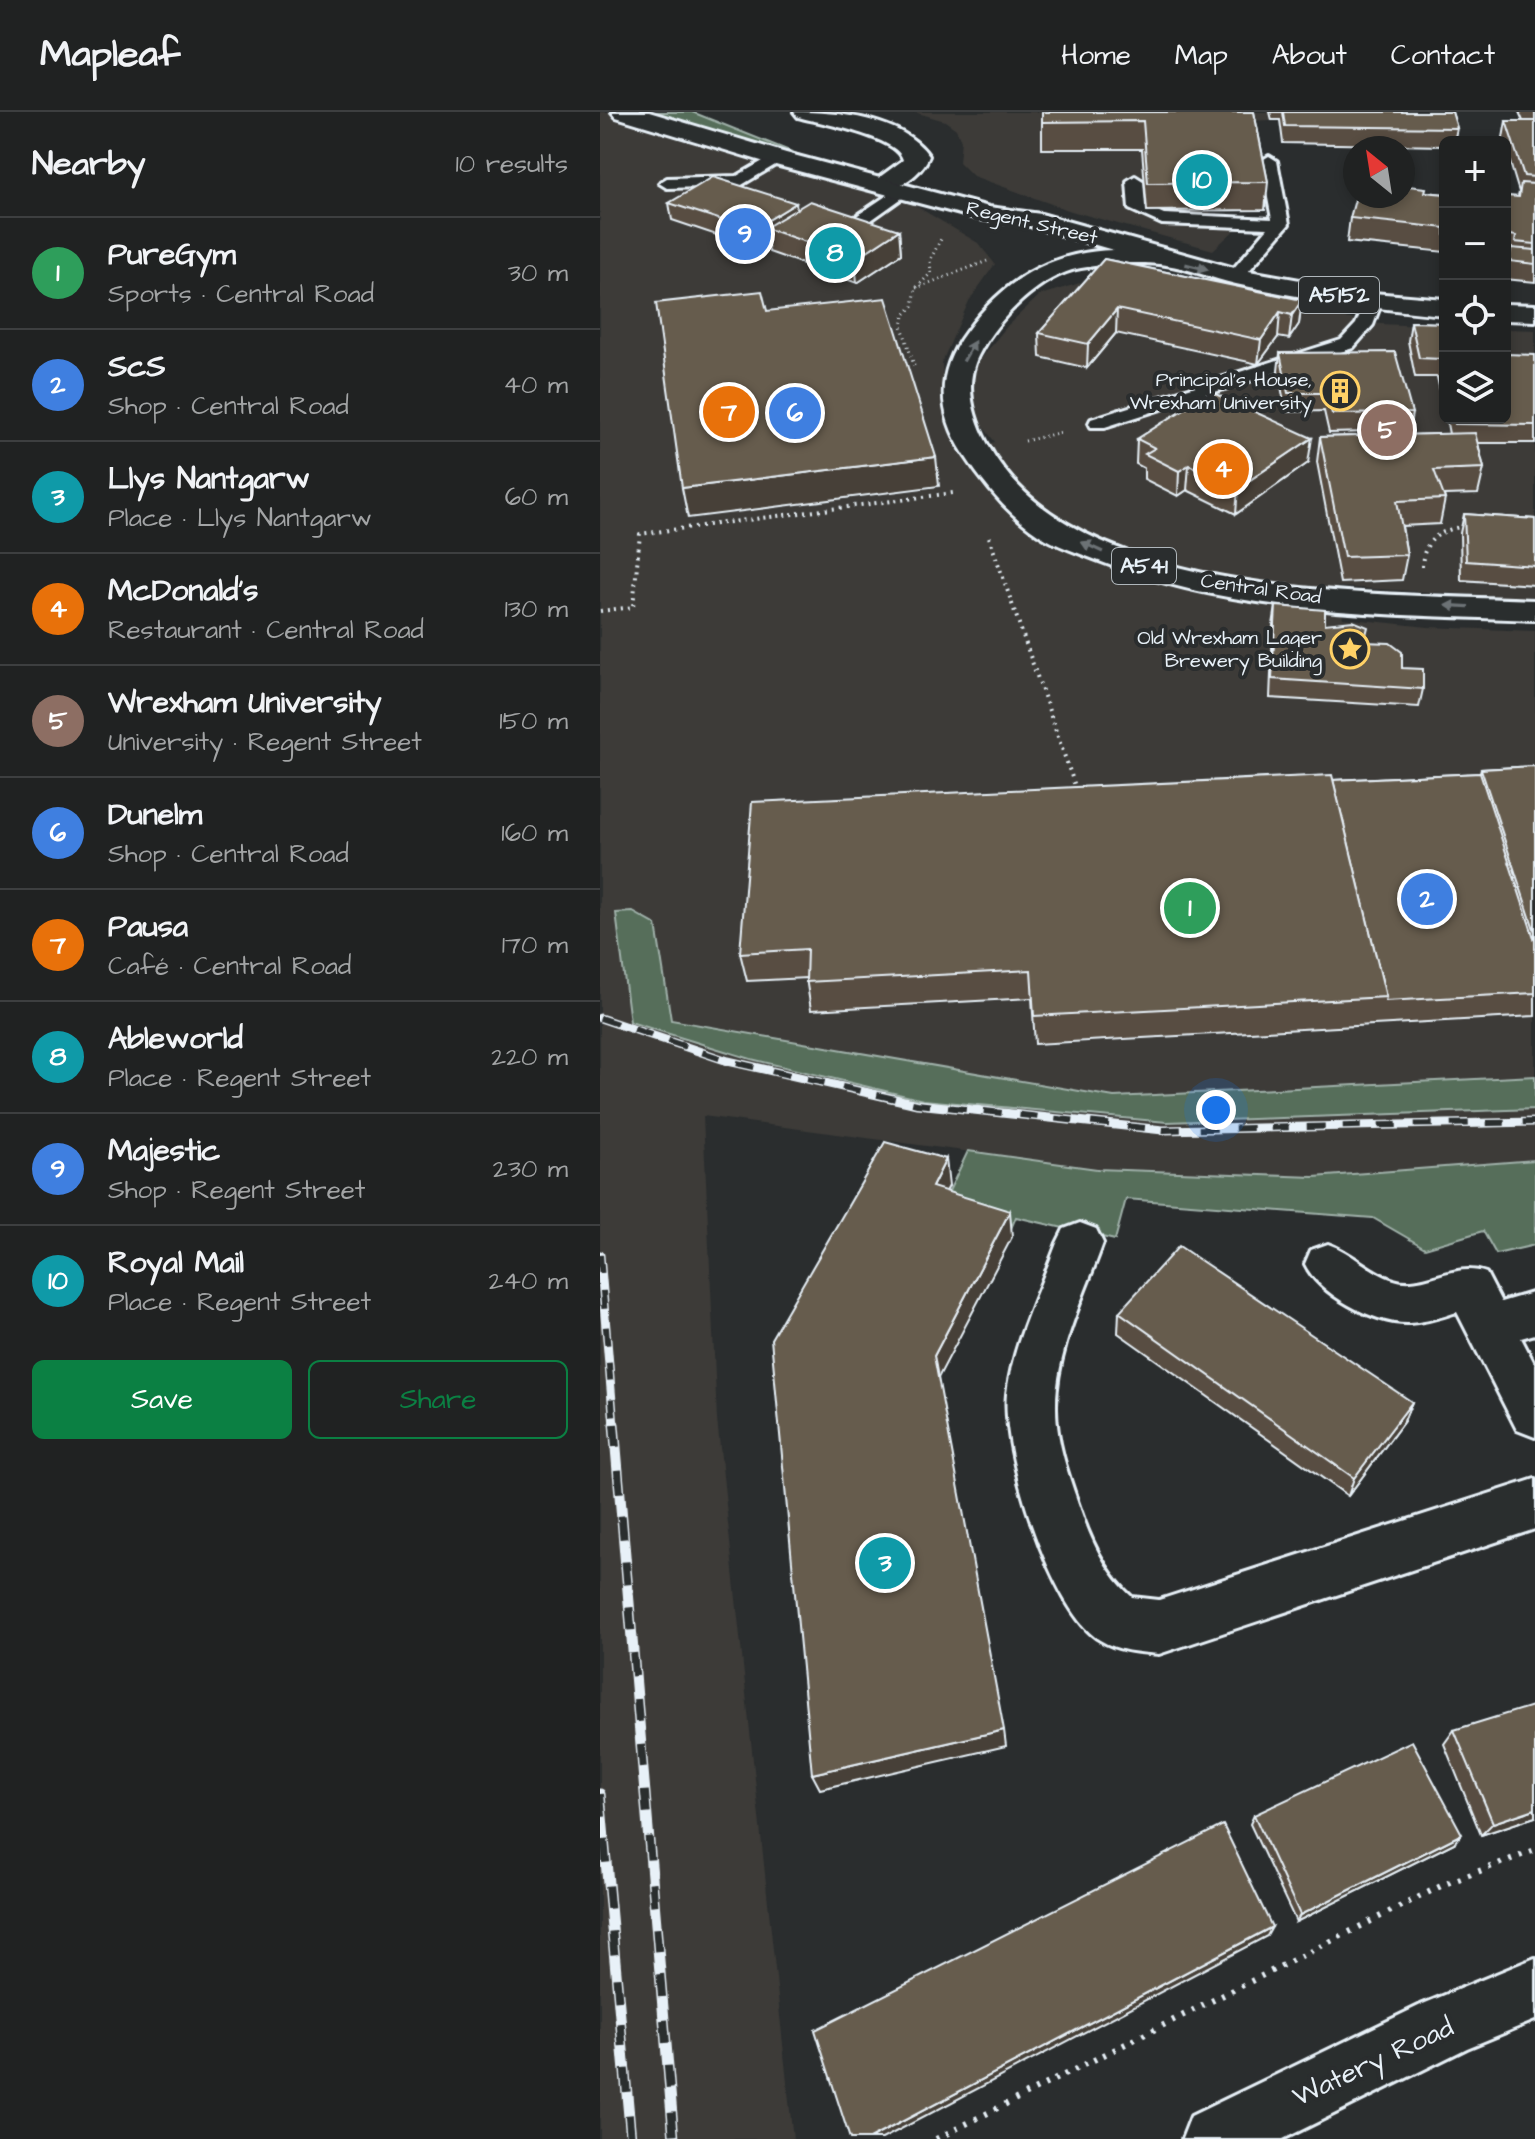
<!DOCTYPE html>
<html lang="en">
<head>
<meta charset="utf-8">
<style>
	:root { --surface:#202222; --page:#282a2a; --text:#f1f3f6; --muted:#a2a4a5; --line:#3d3f40; --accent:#0b8043 }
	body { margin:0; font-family:"Architects Daughter",sans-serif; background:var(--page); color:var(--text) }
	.controls { position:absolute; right:24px; top:24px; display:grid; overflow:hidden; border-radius:12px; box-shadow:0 4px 12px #0003 }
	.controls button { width:72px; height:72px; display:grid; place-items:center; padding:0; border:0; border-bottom:2px solid var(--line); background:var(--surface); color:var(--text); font:40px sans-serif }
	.compass { position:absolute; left:743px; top:24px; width:72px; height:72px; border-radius:50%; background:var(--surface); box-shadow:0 4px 12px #0003; rotate:330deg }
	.you { position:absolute; left:616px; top:998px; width:28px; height:28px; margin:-20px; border:6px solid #fff; border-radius:50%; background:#1a73e8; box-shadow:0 0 0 12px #1a73e833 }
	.badge { display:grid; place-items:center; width:52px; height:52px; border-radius:50%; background:var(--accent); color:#fff; font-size:26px; font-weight:700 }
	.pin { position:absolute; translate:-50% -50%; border:4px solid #fff; box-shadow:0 2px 8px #0006 }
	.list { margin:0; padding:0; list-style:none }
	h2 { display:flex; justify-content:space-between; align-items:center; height:104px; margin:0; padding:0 32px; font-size:34px }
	h2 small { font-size:26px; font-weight:400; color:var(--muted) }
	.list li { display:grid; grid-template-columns:52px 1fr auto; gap:24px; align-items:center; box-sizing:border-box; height:112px; padding:0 32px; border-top:2px solid var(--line) }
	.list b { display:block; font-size:30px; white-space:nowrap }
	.list p { margin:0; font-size:26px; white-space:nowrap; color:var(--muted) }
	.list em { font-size:26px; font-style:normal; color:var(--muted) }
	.actions { display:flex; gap:16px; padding:24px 32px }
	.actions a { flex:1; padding:18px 0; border:2px solid var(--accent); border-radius:12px; text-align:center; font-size:28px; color:var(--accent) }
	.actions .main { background:var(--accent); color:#fff }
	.icon { flex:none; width:44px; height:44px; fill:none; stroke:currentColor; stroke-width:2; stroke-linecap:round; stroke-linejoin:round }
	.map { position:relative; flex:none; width:935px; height:2027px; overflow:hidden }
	header { display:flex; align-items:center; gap:48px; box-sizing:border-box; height:112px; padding:0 40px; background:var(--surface); border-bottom:2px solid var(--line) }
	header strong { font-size:38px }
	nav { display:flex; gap:44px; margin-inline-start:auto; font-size:28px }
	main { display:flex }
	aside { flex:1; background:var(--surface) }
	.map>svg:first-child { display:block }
	.built { fill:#3c3b38 }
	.green { fill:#566e5a; stroke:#9fb0a9; stroke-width:2 }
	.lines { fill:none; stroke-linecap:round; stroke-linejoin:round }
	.service-casing { stroke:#e8f1f8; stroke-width:6 }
	.minor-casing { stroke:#e8f1f8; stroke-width:6 }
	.tertiary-casing { stroke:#e8f1f8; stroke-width:6 }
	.primary-casing { stroke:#e8f1f8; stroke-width:6 }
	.path-far2 { stroke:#e8f1f8; stroke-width:3; stroke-dasharray:1 4; stroke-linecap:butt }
	.path-far1 { stroke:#e8f1f8; stroke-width:4; stroke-dasharray:2 5; stroke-linecap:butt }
	.path { stroke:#e8f1f8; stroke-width:6; stroke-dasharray:3 8; stroke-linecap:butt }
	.service { fill:#2a2d2e; fill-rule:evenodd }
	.minor { fill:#2a2d2e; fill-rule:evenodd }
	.tertiary { fill:#2a2d2e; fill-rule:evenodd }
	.primary { fill:#2a2d2e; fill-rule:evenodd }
	.rail-far1-casing { stroke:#e8f1f8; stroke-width:9 }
	.rail-casing { stroke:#e8f1f8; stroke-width:11 }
	.rail-far1 { stroke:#2a2d2e; stroke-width:6; stroke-dasharray:18; stroke-linecap:butt }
	.rail { stroke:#2a2d2e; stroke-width:8; stroke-dasharray:23; stroke-linecap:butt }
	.wall { fill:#584e43; stroke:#e8f1f8; stroke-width:2 }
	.shaded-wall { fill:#474037; stroke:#e8f1f8; stroke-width:2 }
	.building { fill:#665b4e; stroke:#e8f1f8; stroke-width:2 }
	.oneway { fill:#6c7275 }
	.labels { text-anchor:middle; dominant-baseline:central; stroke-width:8; stroke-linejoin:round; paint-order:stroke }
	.far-street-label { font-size:20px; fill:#e8f1f8; stroke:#2a2d2e }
	.far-poi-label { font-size:20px; fill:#e8f1f8; stroke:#2a2d2e; text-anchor:end }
	.shield { fill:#2a2d2e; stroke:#afb6bb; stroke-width:2 }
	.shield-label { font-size:22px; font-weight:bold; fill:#e8f1f8 }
	.near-street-label { font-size:28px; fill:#e8f1f8; stroke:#2a2d2e }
</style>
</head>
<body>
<header>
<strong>Mapleaf</strong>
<nav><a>Home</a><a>Map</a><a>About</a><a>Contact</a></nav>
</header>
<main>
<aside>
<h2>Nearby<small>10 results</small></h2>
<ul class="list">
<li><span class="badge" style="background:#2e9e5b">1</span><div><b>PureGym</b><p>Sports · Central Road</p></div><em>30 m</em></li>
<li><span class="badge" style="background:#3f7fe0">2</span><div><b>ScS</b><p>Shop · Central Road</p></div><em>40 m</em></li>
<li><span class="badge" style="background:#0f9aa8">3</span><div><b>Llys Nantgarw</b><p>Place · Llys Nantgarw</p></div><em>60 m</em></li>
<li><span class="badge" style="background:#e8710a">4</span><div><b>McDonald's</b><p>Restaurant · Central Road</p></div><em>130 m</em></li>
<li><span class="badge" style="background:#8d6e63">5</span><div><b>Wrexham University</b><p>University · Regent Street</p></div><em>150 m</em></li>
<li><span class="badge" style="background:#3f7fe0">6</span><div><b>Dunelm</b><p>Shop · Central Road</p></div><em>160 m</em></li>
<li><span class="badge" style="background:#e8710a">7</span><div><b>Pausa</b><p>Café · Central Road</p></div><em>170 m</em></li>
<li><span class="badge" style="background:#0f9aa8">8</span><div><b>Ableworld</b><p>Place · Regent Street</p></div><em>220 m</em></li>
<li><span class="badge" style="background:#3f7fe0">9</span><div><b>Majestic</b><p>Shop · Regent Street</p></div><em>230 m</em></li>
<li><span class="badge" style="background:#0f9aa8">10</span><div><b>Royal Mail</b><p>Place · Regent Street</p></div><em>240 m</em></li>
</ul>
<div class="actions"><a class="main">Save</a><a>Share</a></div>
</aside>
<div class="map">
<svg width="935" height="2027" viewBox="0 0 935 2027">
	<rect width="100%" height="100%" fill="#2a2d2e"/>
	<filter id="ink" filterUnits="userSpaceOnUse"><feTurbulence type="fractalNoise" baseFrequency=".0125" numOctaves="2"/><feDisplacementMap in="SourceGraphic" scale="16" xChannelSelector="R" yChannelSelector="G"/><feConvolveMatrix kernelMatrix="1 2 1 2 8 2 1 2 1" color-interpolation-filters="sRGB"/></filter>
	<g filter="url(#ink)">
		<g class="built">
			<path d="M0 0H24L281 73 378 131 395 152 369 189 342 250 344 303 364 337 395 330 369 297 372 257 408 213 440 183 500 165 780 212 845 215V306H905V217L935 218V486L737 475 743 506 828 515 935 519V964L514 985 71 908 56 813 31 910 151 947 323 988 567 1010 935 997V1048L714 1065 497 1057 103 1004 117 1307 193 2027H0Z"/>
			<path d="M314 0H670L672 8 648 9 665 98 610 99 614 114 638 115 613 138 471 99 373 64 359 50 361 28 356 17 345 9Z"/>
		</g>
		<g class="green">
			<path d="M51 0H92L202 44Z"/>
			<path d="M33 800 56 813 71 908 514 985 935 964V997L567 1010 323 988 151 947 30 910 16 801Z"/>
			<path d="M368 1039 497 1057 714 1065 935 1048V1133L896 1142 883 1119 825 1136 773 1106 526 1087 515 1128 416 1105 409 1121 340 1098Z"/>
		</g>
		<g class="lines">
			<defs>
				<g id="service">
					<path d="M177 41 185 46 182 49 140 74 67 76 59 71 67 66 137 64Z"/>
					<path d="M669 44 677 49 689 112 641 168 635 169 627 164 668 116 562 112 529 97 527 69 535 64 543 69 545 94 564 102 672 107 661 49Z"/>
					<path d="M298 76 312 79 267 111H255V105Z"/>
					<path d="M773 184 782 189 773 213 753 236 505 315H491L489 311 491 307 741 228 756 212 767 185Z"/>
				</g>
				<g id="minor">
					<path d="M194 0C238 0 302 5 329 44 322 63 292 83 272 78L269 73 303 48C299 25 220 11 198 5Z"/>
					<path d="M480 1111 496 1117 503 1131C485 1182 455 1240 456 1296 456 1330 469 1365 480 1397 491 1430 506 1462 532 1485L559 1488 935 1367V1417L559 1542C538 1540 518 1539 500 1528 451 1500 401 1337 407 1282 413 1230 439 1180 457 1131L464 1117Z"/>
					<path d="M728 1132C752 1140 770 1161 794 1168 825 1178 852 1149 886 1161L901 1190 935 1180V1222L921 1226 935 1253V1325L917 1318 857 1200C842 1205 825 1210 809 1211 774 1212 719 1182 705 1152L711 1138Z"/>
				</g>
				<path id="tertiary" d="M935 1846V1908L867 1936 683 2027H582L591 2004 823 1892Z"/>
				<g id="primary">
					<path d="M12 0H49L186 41 389 95 441 102 638 157 773 181 845 187V203C775 197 705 187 636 172 612 167 589 156 566 153 540 149 507 152 481 156 440 163 396 208 378 244 364 273 373 304 387 331 471 491 780 481 935 488V508C788 502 637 504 499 449 479 441 456 434 438 422 408 402 384 373 364 342 337 300 336 260 366 220 403 169 449 140 513 138L430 114 379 107 168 51 16 5Z"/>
					<path d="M905 192 935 193V209L905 208Z"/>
				</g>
			</defs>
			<use href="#service" class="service-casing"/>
			<use href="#minor" class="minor-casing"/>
			<use href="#tertiary" class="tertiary-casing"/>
			<use href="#primary" class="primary-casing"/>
			<g class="path-far2">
				<path d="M316 176 390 148"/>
				<path d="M314 254 302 214 304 204 313 194 316 176 331 161 330 148 341 127"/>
				<path d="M425 329 462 320"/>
			</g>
			<g class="path-far1">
				<path d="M389 425 477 680"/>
				<path d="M822 455C823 427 840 418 866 414"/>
				<path d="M0 499 33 495 40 422 353 381"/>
			</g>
			<path class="path" d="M336 2027 845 1772 935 1738"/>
			<use href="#service" class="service"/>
			<use href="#minor" class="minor"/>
			<use href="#tertiary" class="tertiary"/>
			<use href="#primary" class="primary"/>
			<defs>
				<g id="rail-far1">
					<path d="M0 906 128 949 317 992 563 1018 935 1010"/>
					<path d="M0 1143 14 1314"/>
				</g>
				<g id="rail">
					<path d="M14 1312 74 2027"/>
					<path d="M0 1682 31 2027"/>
				</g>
			</defs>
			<use href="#rail-far1" class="rail-far1-casing"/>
			<use href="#rail" class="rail-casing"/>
			<use href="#rail-far1" class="rail-far1"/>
			<use href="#rail" class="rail"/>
		</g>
		<g class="wall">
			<path d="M442 0H654L668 70 665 98 547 99 542 37H442Z"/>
			<path d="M670 0H852L857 16 854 30H845V34L683 31 680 8H672Z"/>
			<path d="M919 0H935V9H923Z"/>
			<path d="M906 9H935V170L905 167 908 148 905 147V84L918 85 919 80 905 34V30H904L903 26Z"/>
			<path d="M825 80 845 82V140L747 130 750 106Z"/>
			<path d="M69 91 197 97 299 118 301 142 257 171 169 140 167 128 155 136 72 108Z"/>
			<path d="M504 147 702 188 699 212 689 227 678 225 658 252 516 221 487 256 440 245 439 221Z"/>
			<path d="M811 210 845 211V302L837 265H815L808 229Z"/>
			<path d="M680 241 812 301 809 319 729 321 724 299 686 300 678 259Z"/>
			<path d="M935 243V331H878L884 356 878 382 844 383 845 387 840 412 802 414 807 443 802 468 740 471 717 350 720 325 849 322 846 306H905Z"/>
			<path d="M537 327 708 351 636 402 587 378 578 384 544 367V356L536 352Z"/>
			<path d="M864 402 935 407V473L861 468 860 421Z"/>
			<path d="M676 494 725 512 766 530 802 556 823 577 819 595 670 586 673 513Z"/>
			<path d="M935 654V904L435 932 432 886 211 898 206 866 147 869 140 841 733 668 880 661 881 657Z"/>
			<path d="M519 1200 812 1290 804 1309 748 1384 518 1221Z"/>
			<path d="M854 1618 935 1705 881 1723 844 1632Z"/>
			<path d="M654 1703 854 1731 696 1810 650 1712Z"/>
		</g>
		<g class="shaded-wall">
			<path d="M196 91 198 109 165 116 167 128 155 136 152 118Z"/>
			<path d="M299 118 301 142 257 171 255 147Z"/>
			<path d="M702 188 699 212 689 227 692 203Z"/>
			<path d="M517 197 516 221 487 256 488 232Z"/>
			<path d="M680 200 678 225 658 252 661 228Z"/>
			<path d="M712 326 708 351 636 402 638 376Z"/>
			<path d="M336 345 339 374 88 406 82 376Z"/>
			<path d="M589 353 587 378 578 384 579 359Z"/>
			<path d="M346 1047 349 1074 335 1101 332 1075Z"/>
			<path d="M410 1099 412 1125 337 1268 334 1244Z"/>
			<path d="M812 1290 804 1309 748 1384 754 1366Z"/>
			<path d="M404 1618 406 1634 220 1677 212 1662Z"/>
			<path d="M935 1697V1705L881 1723 893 1711Z"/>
			<path d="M862 1722 854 1731 696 1810 700 1803Z"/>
			<path d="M672 1815 667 1824 282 2027H269Z"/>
		</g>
		<g class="building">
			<path d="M442 0H654L668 70 548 71 543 9 442 10Z"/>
			<path d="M683 0H852L857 16 685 14Z"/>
			<path d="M906 9H935V65L924 64Z"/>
			<path d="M113 65 196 91 152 118 69 91Z"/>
			<path d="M921 71 935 72V132L915 130 916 124 905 122V84L919 85Z"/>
			<path d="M808 74 826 76 825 80 845 82V116L750 106 756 84H803V78H807Z"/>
			<path d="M210 89 299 118 255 147 165 116Z"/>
			<path d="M911 136 935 138V152L909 149Z"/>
			<path d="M504 147 702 188 692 203 680 200 661 228 517 197 488 232 439 221Z"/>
			<path d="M162 179 167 199 286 186 336 345 82 376 56 191Z"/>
			<path d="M811 210 845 211V266L841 247 819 246Z"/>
			<path d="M795 240 812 301 732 302 727 281H688L680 241Z"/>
			<path d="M905 242 935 243V313L855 312 854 306H905Z"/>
			<path d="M611 280 712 326 638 376 589 353 579 359 545 342 555 336 537 327Z"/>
			<path d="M875 321 884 356 834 358 845 387 797 389 807 443 744 445 720 325Z"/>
			<path d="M864 402 935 407V454L866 449Z"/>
			<path d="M676 494 725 498V512L753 509 768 515 764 530 790 531 802 540V556L823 557V577L672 567Z"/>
			<path d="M935 654V820L881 657Z"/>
			<path d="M880 661 935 829V881L785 889 786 885 733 668Z"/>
			<path d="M732 663 786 885 434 904 431 858 206 870 207 837 140 841 152 690Z"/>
			<path d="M285 1030 346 1047 332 1075 410 1099 334 1244 404 1618 212 1662 171 1227Z"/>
			<path d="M579 1134 812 1290 754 1366 519 1200Z"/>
			<path d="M935 1593V1697L893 1711 854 1618Z"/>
			<path d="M812 1629 862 1722 700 1803 654 1703Z"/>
			<path d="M623 1713 672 1815 269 2027H250L215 1918Z"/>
		</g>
		<defs><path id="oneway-solid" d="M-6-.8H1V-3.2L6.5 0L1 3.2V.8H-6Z" transform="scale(2)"/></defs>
		<g class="oneway">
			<use href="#oneway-solid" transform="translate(597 155) rotate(14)"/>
			<use href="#oneway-solid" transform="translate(369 239) rotate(-61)"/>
			<use href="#oneway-solid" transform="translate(492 435) rotate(-155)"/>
			<use href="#oneway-solid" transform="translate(857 494) rotate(-177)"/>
		</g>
	</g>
	<defs>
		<symbol id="building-ring" viewBox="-11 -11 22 22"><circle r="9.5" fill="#2a2d2e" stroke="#ffd166" stroke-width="1.5"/><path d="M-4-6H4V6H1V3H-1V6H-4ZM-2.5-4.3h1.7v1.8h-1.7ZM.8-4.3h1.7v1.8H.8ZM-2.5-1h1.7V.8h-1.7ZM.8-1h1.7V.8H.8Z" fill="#ffd166"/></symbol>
		<symbol id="sight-ring" viewBox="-11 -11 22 22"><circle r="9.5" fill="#2a2d2e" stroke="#ffd166" stroke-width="1.5"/><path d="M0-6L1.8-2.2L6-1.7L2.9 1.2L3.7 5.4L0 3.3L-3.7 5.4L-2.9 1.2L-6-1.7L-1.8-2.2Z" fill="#ffd166"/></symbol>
	</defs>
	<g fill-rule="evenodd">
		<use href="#building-ring" x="718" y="257" width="44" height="44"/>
		<use href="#sight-ring" x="728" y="515" width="44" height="44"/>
	</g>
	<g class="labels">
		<g class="far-street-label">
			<text transform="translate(432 111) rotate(13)">Regent Street</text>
			<text transform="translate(661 477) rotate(8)">Central Road</text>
		</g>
		<g class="far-poi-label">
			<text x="712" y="268">Principal's House,<tspan x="712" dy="23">Wrexham University</tspan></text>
			<text x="722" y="526">Old Wrexham Lager<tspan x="722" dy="23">Brewery Building</tspan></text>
		</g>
		<g class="shield">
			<rect x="699" y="165" width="80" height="36" rx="6"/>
			<rect x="512" y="436" width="64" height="36" rx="6"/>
		</g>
		<g class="shield-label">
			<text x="739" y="183">A5152</text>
			<text x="544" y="454">A541</text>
		</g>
		<g class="near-street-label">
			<text transform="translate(773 1950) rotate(-25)">Watery Road</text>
		</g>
	</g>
</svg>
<div class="controls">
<button>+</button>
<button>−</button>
<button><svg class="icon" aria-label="locate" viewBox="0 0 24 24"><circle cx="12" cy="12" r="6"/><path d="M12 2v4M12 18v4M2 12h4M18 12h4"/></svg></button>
<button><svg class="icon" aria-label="layers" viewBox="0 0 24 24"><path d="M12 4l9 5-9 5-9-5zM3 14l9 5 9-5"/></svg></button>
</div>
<svg class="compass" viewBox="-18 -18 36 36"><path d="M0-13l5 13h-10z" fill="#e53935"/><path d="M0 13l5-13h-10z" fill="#a2a4a5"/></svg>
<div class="you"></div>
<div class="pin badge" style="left:590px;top:796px;background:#2e9e5b">1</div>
<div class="pin badge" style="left:827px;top:787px;background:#3f7fe0">2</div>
<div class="pin badge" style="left:285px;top:1451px;background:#0f9aa8">3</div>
<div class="pin badge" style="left:623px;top:357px;background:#e8710a">4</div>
<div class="pin badge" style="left:787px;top:318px;background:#8d6e63">5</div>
<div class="pin badge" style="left:195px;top:301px;background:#3f7fe0">6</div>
<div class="pin badge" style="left:129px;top:300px;background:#e8710a">7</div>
<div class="pin badge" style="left:235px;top:141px;background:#0f9aa8">8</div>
<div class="pin badge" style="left:145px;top:122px;background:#3f7fe0">9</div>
<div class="pin badge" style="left:602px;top:68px;background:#0f9aa8">10</div>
</div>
</main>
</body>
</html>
